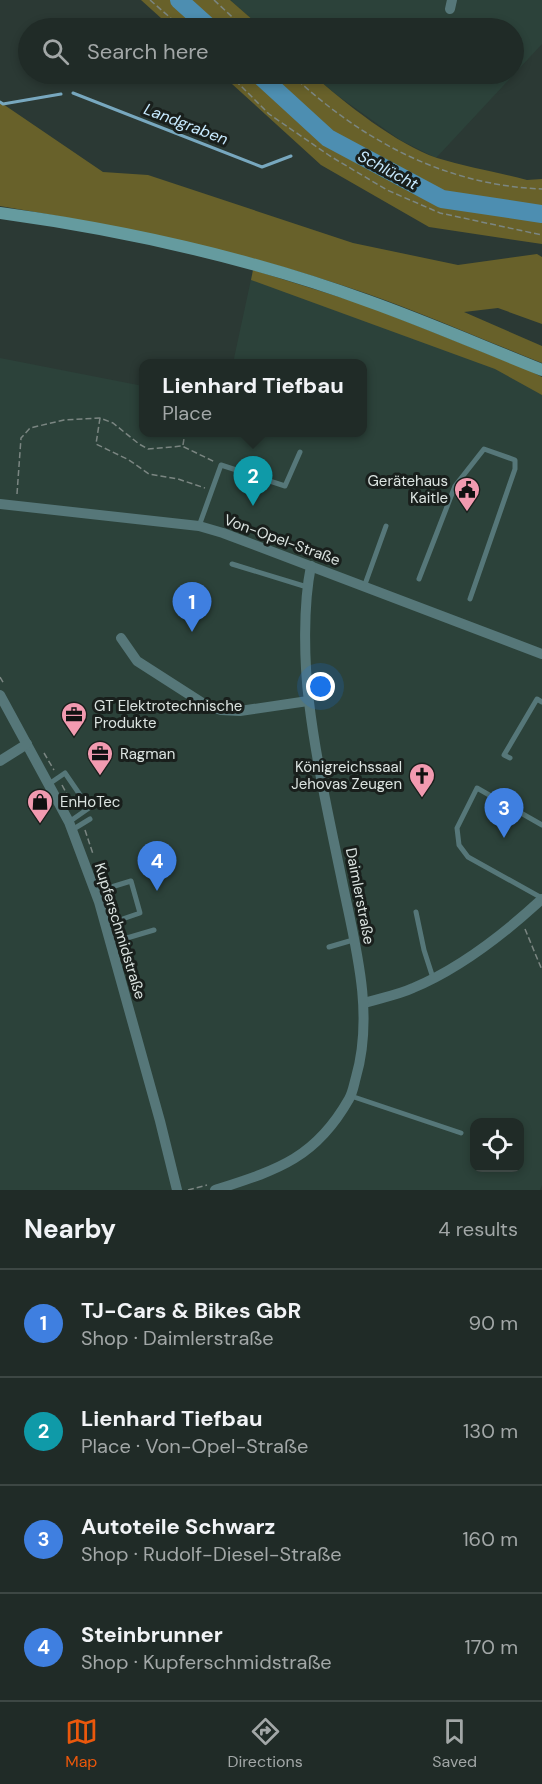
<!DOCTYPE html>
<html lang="en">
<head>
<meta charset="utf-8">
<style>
	:root { --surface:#202b27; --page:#28332f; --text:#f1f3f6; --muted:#a2a7a7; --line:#3d4744; --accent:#ea580c }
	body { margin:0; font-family:"DM Sans",sans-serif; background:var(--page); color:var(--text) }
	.controls { position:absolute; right:18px; bottom:18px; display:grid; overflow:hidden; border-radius:12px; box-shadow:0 3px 9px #0003 }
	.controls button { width:54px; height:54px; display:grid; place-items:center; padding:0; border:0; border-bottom:2px solid var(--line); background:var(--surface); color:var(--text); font:30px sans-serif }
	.you { position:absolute; left:321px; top:687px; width:21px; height:21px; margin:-15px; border:4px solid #fff; border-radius:50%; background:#1a73e8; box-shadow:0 0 0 9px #1a73e833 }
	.badge { display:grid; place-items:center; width:39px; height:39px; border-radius:50%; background:var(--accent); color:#fff; font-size:20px; font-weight:700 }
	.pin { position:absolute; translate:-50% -50px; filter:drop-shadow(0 2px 3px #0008) }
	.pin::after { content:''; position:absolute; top:32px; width:21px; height:18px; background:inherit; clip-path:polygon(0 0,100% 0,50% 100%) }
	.popup { position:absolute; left:139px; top:359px; width:228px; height:78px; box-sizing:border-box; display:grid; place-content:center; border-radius:12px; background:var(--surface); filter:drop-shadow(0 2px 4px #0005); font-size:20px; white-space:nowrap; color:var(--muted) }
	.popup b { font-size:22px; color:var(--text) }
	.popup::after { content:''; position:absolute; left:50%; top:100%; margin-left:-12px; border:12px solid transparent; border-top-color:var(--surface) }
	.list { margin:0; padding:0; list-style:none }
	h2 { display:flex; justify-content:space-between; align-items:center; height:78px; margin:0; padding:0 24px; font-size:26px }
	h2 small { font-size:20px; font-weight:400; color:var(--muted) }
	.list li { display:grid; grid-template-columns:39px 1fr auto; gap:18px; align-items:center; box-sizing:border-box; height:108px; padding:0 24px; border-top:2px solid var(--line) }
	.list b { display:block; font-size:22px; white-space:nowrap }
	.list p { margin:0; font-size:20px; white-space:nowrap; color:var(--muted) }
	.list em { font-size:20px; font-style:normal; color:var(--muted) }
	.icon { flex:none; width:33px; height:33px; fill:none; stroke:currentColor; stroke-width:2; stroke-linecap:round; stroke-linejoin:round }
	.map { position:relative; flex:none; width:542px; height:1190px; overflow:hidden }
	.search { position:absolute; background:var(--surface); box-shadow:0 3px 9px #0003; left:18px; right:18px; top:18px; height:66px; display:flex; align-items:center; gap:15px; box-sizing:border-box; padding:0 21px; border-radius:33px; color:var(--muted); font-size:22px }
	.sheet { height:510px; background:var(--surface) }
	nav { display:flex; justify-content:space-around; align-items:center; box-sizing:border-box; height:84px; border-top:2px solid var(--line); background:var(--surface); font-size:16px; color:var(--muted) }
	nav a { display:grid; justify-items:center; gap:3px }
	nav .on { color:var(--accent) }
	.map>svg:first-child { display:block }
	.built { fill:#2c423a; fill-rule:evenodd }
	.green { fill:#68612a }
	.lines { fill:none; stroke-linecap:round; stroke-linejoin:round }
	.stream { stroke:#78a8bf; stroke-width:3 }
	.river { stroke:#4d8eb1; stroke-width:18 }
	.path { stroke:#7b8682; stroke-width:1.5; stroke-dasharray:6 3; stroke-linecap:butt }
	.service { stroke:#567779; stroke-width:5 }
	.minor { stroke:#567779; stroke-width:10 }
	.secondary { stroke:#659b9f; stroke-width:12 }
	.labels { text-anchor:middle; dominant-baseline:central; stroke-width:6; stroke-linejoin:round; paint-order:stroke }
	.poi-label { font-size:15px; fill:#dbe3e0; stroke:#191f1c; text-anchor:start }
	.street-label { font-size:15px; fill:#dbe3e0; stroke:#191f1c }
	.water-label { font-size:16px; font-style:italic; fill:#c8eaff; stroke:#191f1c }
</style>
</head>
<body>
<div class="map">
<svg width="542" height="1190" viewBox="0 0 542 1190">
	<rect width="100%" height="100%" fill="#2b3934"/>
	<g class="built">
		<path d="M230 0H542V44L436 158 400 140 334 93 312 74H514V28H262Z"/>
		<path d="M253 270 542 377V1185L540 1190H0V358L143 386 144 432H362V364L233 363ZM474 1122H520V1168H474Z"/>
	</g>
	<g class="green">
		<path d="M141 0H230L262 28H172Z"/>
		<path d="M221 74H312C343 102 398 145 437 158 466 167 497 172 527 180L542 179V244L429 227 321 165Z"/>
		<path d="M0 102 103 172 148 175 353 243 458 265 537 254 542 257V324L498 308 464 312 542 346V363C484 340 427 315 368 294 249 252 125 227 0 206Z"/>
		<path d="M253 270 365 305 528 370 542 377V395L495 369 251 280Z"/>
	</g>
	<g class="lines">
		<g class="stream">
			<path d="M73 93 262 167 291 156"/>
			<path d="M0 102 3 104 61 94"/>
		</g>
		<g class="river">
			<path d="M179 0 210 28"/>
			<path d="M258 74 328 138 442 199 542 214"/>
		</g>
		<g class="path">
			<path d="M150 0 182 28"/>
			<path d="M214 0 244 28"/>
			<path d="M229 74 269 114 330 156 387 190 440 213 542 235"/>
			<path d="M291 74C361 140 444 185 542 189"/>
			<path d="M100 418 96 444 129 460 149 474 178 479 205 488"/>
			<path d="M183 445 185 432"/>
			<path d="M17 494 21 438 30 428 64 420 100 418 113 423 139 444 148 449 182 446 215 462"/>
			<path d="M0 677 4 684"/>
			<path d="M44 753 54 770"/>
			<path d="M62 785 74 807"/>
			<path d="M85 830 93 854"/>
			<path d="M525 929 542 970"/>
			<path d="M188 1190 207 1185"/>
		</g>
		<g class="service">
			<path d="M199 526 221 465 285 486 300 452"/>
			<path d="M232 564 307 587"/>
			<path d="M419 579 455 486 484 449 515 460V469L470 599"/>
			<path d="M364 587 386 526"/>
			<path d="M510 758 504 755 537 699 542 702"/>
			<path d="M49 784 65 773 89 808 69 822"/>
			<path d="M542 825 477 788 457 828 459 845 468 857 542 898"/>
			<path d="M72 830 90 819"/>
			<path d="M95 892 131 881 140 913 105 925"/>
			<path d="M416 912 424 950 433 978"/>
			<path d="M110 943 154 930"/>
			<path d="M329 947 353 940"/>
			<path d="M351 1096 461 1133"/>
		</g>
		<g class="minor">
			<path d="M450 9 452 0"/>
			<path d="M0 504 199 526 223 533 542 654"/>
			<path d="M121 638 137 661 204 704 221 710 240 711 308 701"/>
			<path d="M0 695 69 822 99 902 160 1121 177 1190"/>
			<path d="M0 761 27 744"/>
			<path d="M364 1003C380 998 398 995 413 988 461 968 504 934 542 899"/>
			<path d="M215 1190C277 1170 315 1159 349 1099 353 1092 354 1084 356 1077 375 1011 354 941 341 876 329 818 316 760 309 702 304 662 303 605 311 566"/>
		</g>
		<path class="secondary" d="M0 213C124 230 250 258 368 301 427 322 484 347 542 370"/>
	</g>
	<defs>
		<symbol id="civic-pin" viewBox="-11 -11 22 30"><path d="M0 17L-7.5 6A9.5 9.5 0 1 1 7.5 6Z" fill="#f29ab0" stroke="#191f1c"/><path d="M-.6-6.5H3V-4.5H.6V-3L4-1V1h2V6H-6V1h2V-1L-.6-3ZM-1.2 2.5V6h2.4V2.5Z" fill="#111"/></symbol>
		<symbol id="office-pin" viewBox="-11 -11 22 30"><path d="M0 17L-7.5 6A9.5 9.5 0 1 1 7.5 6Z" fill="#f29ab0" stroke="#191f1c"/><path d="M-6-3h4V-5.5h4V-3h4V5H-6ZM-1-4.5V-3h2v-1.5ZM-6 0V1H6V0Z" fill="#111"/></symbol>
		<symbol id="church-pin" viewBox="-11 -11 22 30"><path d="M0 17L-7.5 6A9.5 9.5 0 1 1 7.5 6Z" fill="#f29ab0" stroke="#191f1c"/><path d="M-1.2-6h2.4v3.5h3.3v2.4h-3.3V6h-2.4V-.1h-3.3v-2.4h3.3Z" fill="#111"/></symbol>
		<symbol id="shop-pin" viewBox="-11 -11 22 30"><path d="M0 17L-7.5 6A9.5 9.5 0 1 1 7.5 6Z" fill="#f29ab0" stroke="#191f1c"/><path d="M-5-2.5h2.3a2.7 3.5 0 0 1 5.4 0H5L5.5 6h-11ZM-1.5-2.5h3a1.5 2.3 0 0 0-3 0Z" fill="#111"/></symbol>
	</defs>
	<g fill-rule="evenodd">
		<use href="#civic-pin" x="452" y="475" width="30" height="40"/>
		<use href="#office-pin" x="59" y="700" width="30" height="40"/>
		<use href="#office-pin" x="85" y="739" width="30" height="40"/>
		<use href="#church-pin" x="407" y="761" width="30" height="40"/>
		<use href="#shop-pin" x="25" y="787" width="30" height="40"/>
	</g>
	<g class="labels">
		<g class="poi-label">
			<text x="448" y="481" text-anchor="end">Gerätehaus<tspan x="448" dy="17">Kaitle</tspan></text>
			<text x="94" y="706">GT Elektrotechnische<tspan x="94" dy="17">Produkte</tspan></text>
			<text x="120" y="754">Ragman</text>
			<text x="402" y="767" text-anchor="end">Königreichssaal<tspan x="402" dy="17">Jehovas Zeugen</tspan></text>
			<text x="60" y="802">EnHoTec</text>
		</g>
		<g class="street-label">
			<text transform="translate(282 540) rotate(20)">Von-Opel-Straße</text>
			<text transform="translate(360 896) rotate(79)">Daimlerstraße</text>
			<text transform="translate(120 931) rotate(73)">Kupferschmidstraße</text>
		</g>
		<g class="water-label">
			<text transform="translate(186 124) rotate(21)">Landgraben</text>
			<text transform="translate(388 170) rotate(28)">Schlücht</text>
		</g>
	</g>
</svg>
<div class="controls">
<button><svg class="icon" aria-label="locate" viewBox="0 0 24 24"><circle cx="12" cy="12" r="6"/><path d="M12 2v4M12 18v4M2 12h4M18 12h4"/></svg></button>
</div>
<div class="you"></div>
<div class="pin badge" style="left:192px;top:632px;background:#3f7fe0">1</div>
<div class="pin badge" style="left:253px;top:506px;background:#0f9aa8">2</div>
<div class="popup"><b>Lienhard Tiefbau</b>Place</div>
<div class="pin badge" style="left:504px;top:838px;background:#3f7fe0">3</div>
<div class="pin badge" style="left:157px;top:891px;background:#3f7fe0">4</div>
<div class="search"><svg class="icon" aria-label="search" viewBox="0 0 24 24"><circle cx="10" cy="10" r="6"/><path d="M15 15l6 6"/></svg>Search here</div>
</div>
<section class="sheet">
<h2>Nearby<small>4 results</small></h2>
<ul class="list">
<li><span class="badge" style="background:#3f7fe0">1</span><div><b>TJ-Cars &amp; Bikes GbR</b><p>Shop · Daimlerstraße</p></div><em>90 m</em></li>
<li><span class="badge" style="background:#0f9aa8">2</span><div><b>Lienhard Tiefbau</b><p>Place · Von-Opel-Straße</p></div><em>130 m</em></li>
<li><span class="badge" style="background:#3f7fe0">3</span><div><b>Autoteile Schwarz</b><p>Shop · Rudolf-Diesel-Straße</p></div><em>160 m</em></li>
<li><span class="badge" style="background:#3f7fe0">4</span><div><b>Steinbrunner</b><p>Shop · Kupferschmidstraße</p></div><em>170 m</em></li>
</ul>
</section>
<nav>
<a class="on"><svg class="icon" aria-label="map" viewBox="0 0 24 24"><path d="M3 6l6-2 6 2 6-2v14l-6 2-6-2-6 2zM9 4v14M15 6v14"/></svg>Map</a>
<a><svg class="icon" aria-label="directions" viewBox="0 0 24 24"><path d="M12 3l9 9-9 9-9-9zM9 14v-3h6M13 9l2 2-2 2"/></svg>Directions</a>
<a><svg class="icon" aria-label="saved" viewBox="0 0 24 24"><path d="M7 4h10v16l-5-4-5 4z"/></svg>Saved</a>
</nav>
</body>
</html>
